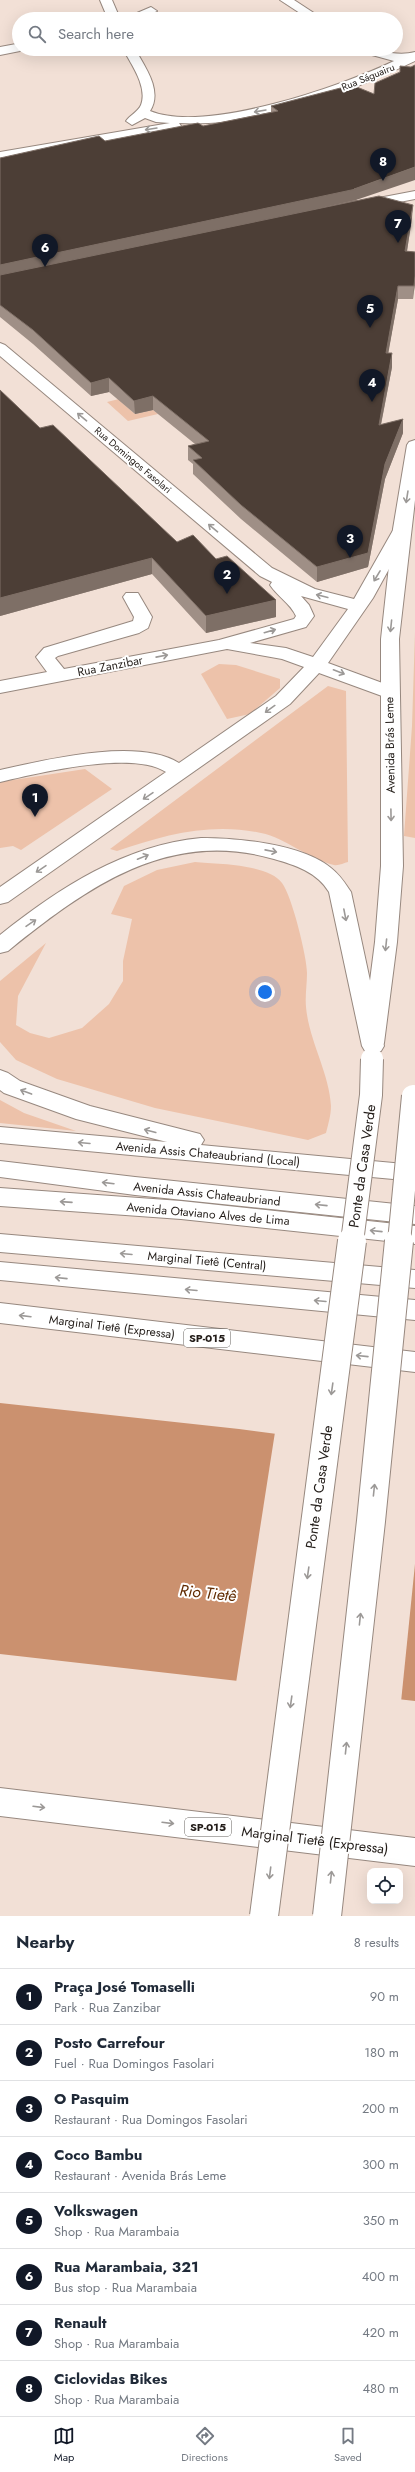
<!DOCTYPE html>
<html lang="en">
<head>
<meta charset="utf-8">
<style>
	:root { --surface:#fff; --page:#f6f6f7; --text:#1f2937; --muted:#747a83; --line:#e0e1e3; --accent:#111827 }
	body { margin:0; font-family:Jost,sans-serif; background:var(--page); color:var(--text) }
	.controls { position:absolute; right:12px; bottom:12px; display:grid; overflow:hidden; border-radius:8px; box-shadow:0 4px 16px #0002 }
	.controls button { width:36px; height:36px; display:grid; place-items:center; padding:0; border:0; border-bottom:1px solid var(--line); background:var(--surface); color:var(--text); font:20px sans-serif }
	.you { position:absolute; left:265px; top:992px; width:14px; height:14px; margin:-10px; border:3px solid #fff; border-radius:50%; background:#1a73e8; box-shadow:0 0 0 6px #1a73e833 }
	.badge { display:grid; place-items:center; width:26px; height:26px; border-radius:50%; background:var(--accent); color:#fff; font-size:13px; font-weight:700 }
	.pin { position:absolute; translate:-50% -33px; filter:drop-shadow(0 1px 2px #0008) }
	.pin::after { content:''; position:absolute; top:21px; width:14px; height:12px; background:inherit; clip-path:polygon(0 0,100% 0,50% 100%) }
	.list { margin:0; padding:0; list-style:none }
	h2 { display:flex; justify-content:space-between; align-items:center; height:52px; margin:0; padding:0 16px; font-size:17px }
	h2 small { font-size:13px; font-weight:400; color:var(--muted) }
	.list li { display:grid; grid-template-columns:26px 1fr auto; gap:12px; align-items:center; box-sizing:border-box; height:56px; padding:0 16px; border-top:1px solid var(--line) }
	.list b { display:block; font-size:15px; white-space:nowrap }
	.list p { margin:0; font-size:13px; white-space:nowrap; color:var(--muted) }
	.list em { font-size:13px; font-style:normal; color:var(--muted) }
	.icon { flex:none; width:22px; height:22px; fill:none; stroke:currentColor; stroke-width:2; stroke-linecap:round; stroke-linejoin:round }
	.map { position:relative; flex:none; width:415px; height:1916px; overflow:hidden }
	.search { position:absolute; background:var(--surface); box-shadow:0 4px 16px #0002; left:12px; right:12px; top:12px; height:44px; display:flex; align-items:center; gap:10px; box-sizing:border-box; padding:0 14px; border-radius:22px; color:var(--muted); font-size:15px }
	.sheet { height:500px; background:var(--surface) }
	nav { display:flex; justify-content:space-around; align-items:center; box-sizing:border-box; height:56px; border-top:1px solid var(--line); background:var(--surface); font-size:11px; color:var(--muted) }
	nav a { display:grid; justify-items:center; gap:2px }
	nav .on { color:var(--accent) }
	.map>svg:first-child { display:block }
	.green { fill:#edc2aa }
	.water { fill:#cb916f }
	.pier { fill:#f2e0d6 }
	.lines { fill:none; stroke-linecap:round; stroke-linejoin:round }
	.minor-casing { stroke:#97887f; stroke-width:2 }
	.major-casing { stroke:#97887f; stroke-width:2 }
	.highway-casing { stroke:#97887f; stroke-width:2 }
	.minor { fill:#fff; fill-rule:evenodd }
	.major { fill:#fff; fill-rule:evenodd }
	.highway { fill:#fff; fill-rule:evenodd }
	.major-bridge-far1-casing { stroke:#97887f; stroke-width:24; stroke-linecap:butt }
	.major-bridge-casing { stroke:#97887f; stroke-width:30; stroke-linecap:butt }
	.major-bridge-far1 { stroke:#fff; stroke-width:22 }
	.major-bridge { stroke:#fff; stroke-width:28 }
	.wall { fill:#9f8f86 }
	.shaded-wall { fill:#7e6f66 }
	.building { fill:#4c3e36; stroke:#7e6f66 }
	.oneway { stroke:#9c9997 }
	.labels { text-anchor:middle; dominant-baseline:central; stroke-width:4; stroke-linejoin:round; paint-order:stroke }
	.far-street-label { font-size:10px; fill:#221c18; stroke:#fff }
	.shield { fill:#fff; stroke:#64605d; stroke-width:1 }
	.shield-label { font-size:11px; font-weight:bold; fill:#221c18 }
	.street-label { font-size:12px; fill:#221c18; stroke:#fff }
	.near-street-label { font-size:14px; fill:#221c18; stroke:#fff }
	.near-water-label { font-size:16px; font-style:italic; fill:#612b02; stroke:#fff }
</style>
</head>
<body>
<div class="map">
<svg width="415" height="1916" viewBox="0 0 415 1916">
	<rect width="100%" height="100%" fill="#f2e0d6"/>
	<g class="green">
		<path d="M175 385 121 402 135 414 153 410 158 414 128 421 107 402Z"/>
		<path d="M415 632V838L404 836 412 726Z"/>
		<path d="M219 664 236 665 280 679V688L250 714 227 719 201 674Z"/>
		<path d="M328 686 346 691 348 862C344 863 338 866 334 865 308 859 286 838 261 833 211 822 163 835 117 851L110 849Z"/>
		<path d="M85 769 112 789 21 850 13 846 0 848V782Z"/>
		<path d="M195 862C217 864 269 864 282 883 292 896 307 957 307 973 307 984 305 996 306 1007 309 1041 329 1072 331 1106 331 1115 328 1125 326 1133L308 1140 155 1108 57 1079 16 1060 0 1042V981L46 943 18 996 16 1025 30 1033 49 1038 82 1028 109 1004 123 981V961L132 919 111 914 124 886 157 870Z"/>
		<path d="M0 1100 24 1113 76 1131 0 1123Z"/>
	</g>
	<path class="water" d="M0 1403 239 1429 415 1452V1701L0 1654Z"/>
	<path class="pier" d="M275 1432 415 1450V1564L401 1702 236 1683Z"/>
	<g class="lines">
		<defs>
			<g id="minor">
				<path d="M100 0H112L118 14 137 13 151 7 157 11 141 19H108Z"/>
				<path d="M280 0H294L323 19H309Z"/>
				<path d="M16 44 19 45 20 51 0 55V47Z"/>
				<path d="M123 49H135C145 67 163 91 150 111 205 134 342 86 394 61L361 52 359 49C378 49 396 57 415 52V61C349 93 253 128 179 123L181 126 179 129 174 130 0 160V152L170 123 156 122 145 118 132 125 126 121C130 115 138 112 141 105 148 87 131 64 123 49Z"/>
				<path d="M415 191V199L363 209 356 205 363 201Z"/>
				<path d="M0 343 5 345 272 568 315 589 354 599 396 525H408L411 529 373 598 328 663 396 688 399 692 396 696H382L319 673 290 704 8 902 0 904V887L166 772C132 750 39 773 0 782V770C45 760 138 737 179 763L276 696 304 667 282 659 227 649 0 693V681L47 672 36 657 44 648 133 621 134 617 123 597 126 593H138L152 617 148 628 139 633 58 656 55 658 64 669 219 640 294 619 296 616C290 603 278 597 270 585L272 582 260 576 0 356ZM301 596 348 609 313 657 286 648 250 643 306 627 314 616 309 605Z"/>
			</g>
			<g id="major">
				<path d="M415 440V500L399 639 403 866 397 942 384 1043 381 1048 373 1051 365 1048 362 1043 375 942 381 866V639L393 529 407 445 409 442Z"/>
				<path d="M0 1161 135 1177 415 1206V1224L135 1195 0 1177Z"/>
			</g>
			<g id="highway">
				<path d="M201 838C238 838 302 844 331 868 340 875 345 883 351 892L384 1046 381 1051 373 1054 365 1051 362 1046 329 892C317 872 295 865 274 859 168 828 86 888 8 951L0 953V935C59 888 125 845 201 838Z"/>
				<path d="M0 1070 8 1073 20 1081 90 1106 200 1134 204 1140 201 1145 415 1165V1181L0 1143V1127L167 1142 76 1119 4 1093 0 1090Z"/>
				<path d="M0 1188 181 1201 415 1226V1244L181 1219 0 1206Z"/>
				<path d="M0 1234 415 1270V1288L0 1252Z"/>
				<path d="M0 1262 415 1300V1320L0 1280Z"/>
				<path d="M0 1303 415 1352V1372L0 1323Z"/>
				<path d="M0 1788 415 1838V1866L0 1816Z"/>
			</g>
		</defs>
		<use href="#minor" class="minor-casing"/>
		<use href="#major" class="major-casing"/>
		<use href="#highway" class="highway-casing"/>
		<use href="#minor" class="minor"/>
		<use href="#major" class="major"/>
		<use href="#highway" class="highway"/>
		<defs>
			<g id="major-bridge-far1">
				<path d="M352 1242 371 1095 372 1059"/>
				<path d="M399 1242 413 1096"/>
			</g>
			<g id="major-bridge">
				<path d="M264 1916 352 1241"/>
				<path d="M327 1916 371 1521 399 1241"/>
			</g>
		</defs>
		<use href="#major-bridge-far1" class="major-bridge-far1-casing"/>
		<use href="#major-bridge" class="major-bridge-casing"/>
		<use href="#major-bridge-far1" class="major-bridge-far1"/>
		<use href="#major-bridge" class="major-bridge"/>
	</g>
	<g class="wall">
		<path d="M411 67 356 200 412 218 407 251 415 252V283L413 299H398L388 353H392V367L381 425 403 419V433L385 479 368 567 317 582 241 519 193 474V464L188 460V446L195 444 153 410 135 414 109 392 91 396 33 344 0 317V158L105 141 203 126 271 112V106L374 94Z"/>
		<path d="M0 390 40 428 177 542 216 559 276 600V617L206 633 152 574 0 616Z"/>
	</g>
	<g class="shaded-wall">
		<path d="M415 167V180L356 200 0 279V265L354 189Z"/>
		<path d="M413 205 412 218 405 264V251Z"/>
		<path d="M415 276V283L413 299 414 286Z"/>
		<path d="M398 286V299L386 366V353Z"/>
		<path d="M392 353V367L378 439 379 425Z"/>
		<path d="M109 378V392L91 396V383Z"/>
		<path d="M153 396V410L135 414 134 401Z"/>
		<path d="M403 419V433L385 479 368 567 317 582V567L385 464Z"/>
		<path d="M152 558V574L0 616V598Z"/>
		<path d="M276 600V617L206 633V616Z"/>
	</g>
	<g class="building">
		<path d="M415 65V167L354 189H356L0 265V158L99 136 105 141 198 123 203 126 278 111 271 106 352 85 374 94 375 83 400 72V66L411 67Z"/>
		<path d="M379 196 413 205 405 251 415 252V276L414 286H398L386 353H392L379 425 403 419 385 464 368 553 317 567 241 505 193 460 202 458 188 446 209 441 153 396 134 401 109 378 91 383 33 330 0 305V275Z"/>
		<path d="M0 390 40 428 53 425 177 542 193 535 216 559 227 556 276 600 206 616 152 558 0 598Z"/>
	</g>
	<defs><path id="oneway-shaft" d="M-6 0H5M1.5-3L5.5 0L1.5 3" fill="none" stroke-width="1.6" stroke-linecap="round" stroke-linejoin="round"/></defs>
	<g class="oneway">
		<use href="#oneway-shaft" transform="translate(260 111) rotate(170)"/>
		<use href="#oneway-shaft" transform="translate(151 129) rotate(171)"/>
		<use href="#oneway-shaft" transform="translate(82 417) rotate(-140)"/>
		<use href="#oneway-shaft" transform="translate(407 497) rotate(99)"/>
		<use href="#oneway-shaft" transform="translate(213 528) rotate(-140)"/>
		<use href="#oneway-shaft" transform="translate(377 576) rotate(121)"/>
		<use href="#oneway-shaft" transform="translate(322 596) rotate(-166)"/>
		<use href="#oneway-shaft" transform="translate(391 626) rotate(96)"/>
		<use href="#oneway-shaft" transform="translate(270 631) rotate(-16)"/>
		<use href="#oneway-shaft" transform="translate(162 656) rotate(-11)"/>
		<use href="#oneway-shaft" transform="translate(339 672) rotate(21)"/>
		<use href="#oneway-shaft" transform="translate(270 709) rotate(144)"/>
		<use href="#oneway-shaft" transform="translate(148 796) rotate(146)"/>
		<use href="#oneway-shaft" transform="translate(391 815) rotate(89)"/>
		<use href="#oneway-shaft" transform="translate(271 851) rotate(11)"/>
		<use href="#oneway-shaft" transform="translate(143 857) rotate(-22)"/>
		<use href="#oneway-shaft" transform="translate(41 869) rotate(146)"/>
		<use href="#oneway-shaft" transform="translate(345 915) rotate(79)"/>
		<use href="#oneway-shaft" transform="translate(31 923) rotate(-34)"/>
		<use href="#oneway-shaft" transform="translate(386 945) rotate(96)"/>
		<use href="#oneway-shaft" transform="translate(26 1092) rotate(-160)"/>
		<use href="#oneway-shaft" transform="translate(150 1131) rotate(-165)"/>
		<use href="#oneway-shaft" transform="translate(84 1143) rotate(-175)"/>
		<use href="#oneway-shaft" transform="translate(108 1183) rotate(-173)"/>
		<use href="#oneway-shaft" transform="translate(66 1202) rotate(-176)"/>
		<use href="#oneway-shaft" transform="translate(321 1205) rotate(-174)"/>
		<use href="#oneway-shaft" transform="translate(376 1231) rotate(-174)"/>
		<use href="#oneway-shaft" transform="translate(126 1254) rotate(-175)"/>
		<use href="#oneway-shaft" transform="translate(61 1278) rotate(-174)"/>
		<use href="#oneway-shaft" transform="translate(191 1290) rotate(-175)"/>
		<use href="#oneway-shaft" transform="translate(320 1301) rotate(-175)"/>
		<use href="#oneway-shaft" transform="translate(25 1316) rotate(-173)"/>
		<use href="#oneway-shaft" transform="translate(362 1356) rotate(-174)"/>
		<use href="#oneway-shaft" transform="translate(332 1389) rotate(98)"/>
		<use href="#oneway-shaft" transform="translate(374 1490) rotate(-84)"/>
		<use href="#oneway-shaft" transform="translate(308 1573) rotate(98)"/>
		<use href="#oneway-shaft" transform="translate(360 1619) rotate(-84)"/>
		<use href="#oneway-shaft" transform="translate(291 1702) rotate(98)"/>
		<use href="#oneway-shaft" transform="translate(346 1748) rotate(-84)"/>
		<use href="#oneway-shaft" transform="translate(39 1807) rotate(7)"/>
		<use href="#oneway-shaft" transform="translate(168 1823) rotate(7)"/>
		<use href="#oneway-shaft" transform="translate(270 1873) rotate(97)"/>
		<use href="#oneway-shaft" transform="translate(331 1877) rotate(-84)"/>
	</g>
	<g class="labels">
		<g class="far-street-label">
			<text transform="translate(368 77) rotate(-22)">Rua Ságuairu</text>
			<text transform="translate(133 460) rotate(40)">Rua Domingos Fasolari</text>
		</g>
		<g class="shield">
			<rect x="184" y="1329" width="46" height="18" rx="3"/>
			<rect x="185" y="1818" width="46" height="18" rx="3"/>
		</g>
		<g class="shield-label">
			<text x="207" y="1338">SP-015</text>
			<text x="208" y="1827">SP-015</text>
		</g>
		<g class="street-label">
			<text transform="translate(110 666) rotate(-11)">Rua Zanzibar</text>
			<text transform="translate(390 745) rotate(-91)">Avenida Brás Leme</text>
			<text transform="translate(208 1154) rotate(5)">Avenida Assis Chateaubriand (Local)</text>
			<text transform="translate(207 1194) rotate(6)">Avenida Assis Chateaubriand</text>
			<text transform="translate(208 1214) rotate(5)">Avenida Otaviano Alves de Lima</text>
			<text transform="translate(207 1261) rotate(5)">Marginal Tietê (Central)</text>
			<text transform="translate(112 1327) rotate(7)">Marginal Tietê (Expressa)</text>
		</g>
		<g class="near-street-label">
			<text transform="translate(362 1166) rotate(-82)">Ponte da Casa Verde</text>
			<text transform="translate(319 1487) rotate(-82)">Ponte da Casa Verde</text>
			<text transform="translate(315 1840) rotate(7)">Marginal Tietê (Expressa)</text>
		</g>
		<g class="near-water-label">
			<text transform="translate(208 1593) rotate(6)">Rio Tietê</text>
		</g>
	</g>
</svg>
<div class="controls">
<button><svg class="icon" aria-label="locate" viewBox="0 0 24 24"><circle cx="12" cy="12" r="6"/><path d="M12 2v4M12 18v4M2 12h4M18 12h4"/></svg></button>
</div>
<div class="you"></div>
<div class="pin badge" style="left:35px;top:817px">1</div>
<div class="pin badge" style="left:227px;top:594px">2</div>
<div class="pin badge" style="left:350px;top:558px">3</div>
<div class="pin badge" style="left:372px;top:402px">4</div>
<div class="pin badge" style="left:370px;top:328px">5</div>
<div class="pin badge" style="left:45px;top:267px">6</div>
<div class="pin badge" style="left:398px;top:243px">7</div>
<div class="pin badge" style="left:383px;top:181px">8</div>
<div class="search"><svg class="icon" aria-label="search" viewBox="0 0 24 24"><circle cx="10" cy="10" r="6"/><path d="M15 15l6 6"/></svg>Search here</div>
</div>
<section class="sheet">
<h2>Nearby<small>8 results</small></h2>
<ul class="list">
<li><span class="badge">1</span><div><b>Praça José Tomaselli</b><p>Park · Rua Zanzibar</p></div><em>90 m</em></li>
<li><span class="badge">2</span><div><b>Posto Carrefour</b><p>Fuel · Rua Domingos Fasolari</p></div><em>180 m</em></li>
<li><span class="badge">3</span><div><b>O Pasquim</b><p>Restaurant · Rua Domingos Fasolari</p></div><em>200 m</em></li>
<li><span class="badge">4</span><div><b>Coco Bambu</b><p>Restaurant · Avenida Brás Leme</p></div><em>300 m</em></li>
<li><span class="badge">5</span><div><b>Volkswagen</b><p>Shop · Rua Marambaia</p></div><em>350 m</em></li>
<li><span class="badge">6</span><div><b>Rua Marambaia, 321</b><p>Bus stop · Rua Marambaia</p></div><em>400 m</em></li>
<li><span class="badge">7</span><div><b>Renault</b><p>Shop · Rua Marambaia</p></div><em>420 m</em></li>
<li><span class="badge">8</span><div><b>Ciclovidas Bikes</b><p>Shop · Rua Marambaia</p></div><em>480 m</em></li>
</ul>
</section>
<nav>
<a class="on"><svg class="icon" aria-label="map" viewBox="0 0 24 24"><path d="M3 6l6-2 6 2 6-2v14l-6 2-6-2-6 2zM9 4v14M15 6v14"/></svg>Map</a>
<a><svg class="icon" aria-label="directions" viewBox="0 0 24 24"><path d="M12 3l9 9-9 9-9-9zM9 14v-3h6M13 9l2 2-2 2"/></svg>Directions</a>
<a><svg class="icon" aria-label="saved" viewBox="0 0 24 24"><path d="M7 4h10v16l-5-4-5 4z"/></svg>Saved</a>
</nav>
</body>
</html>
